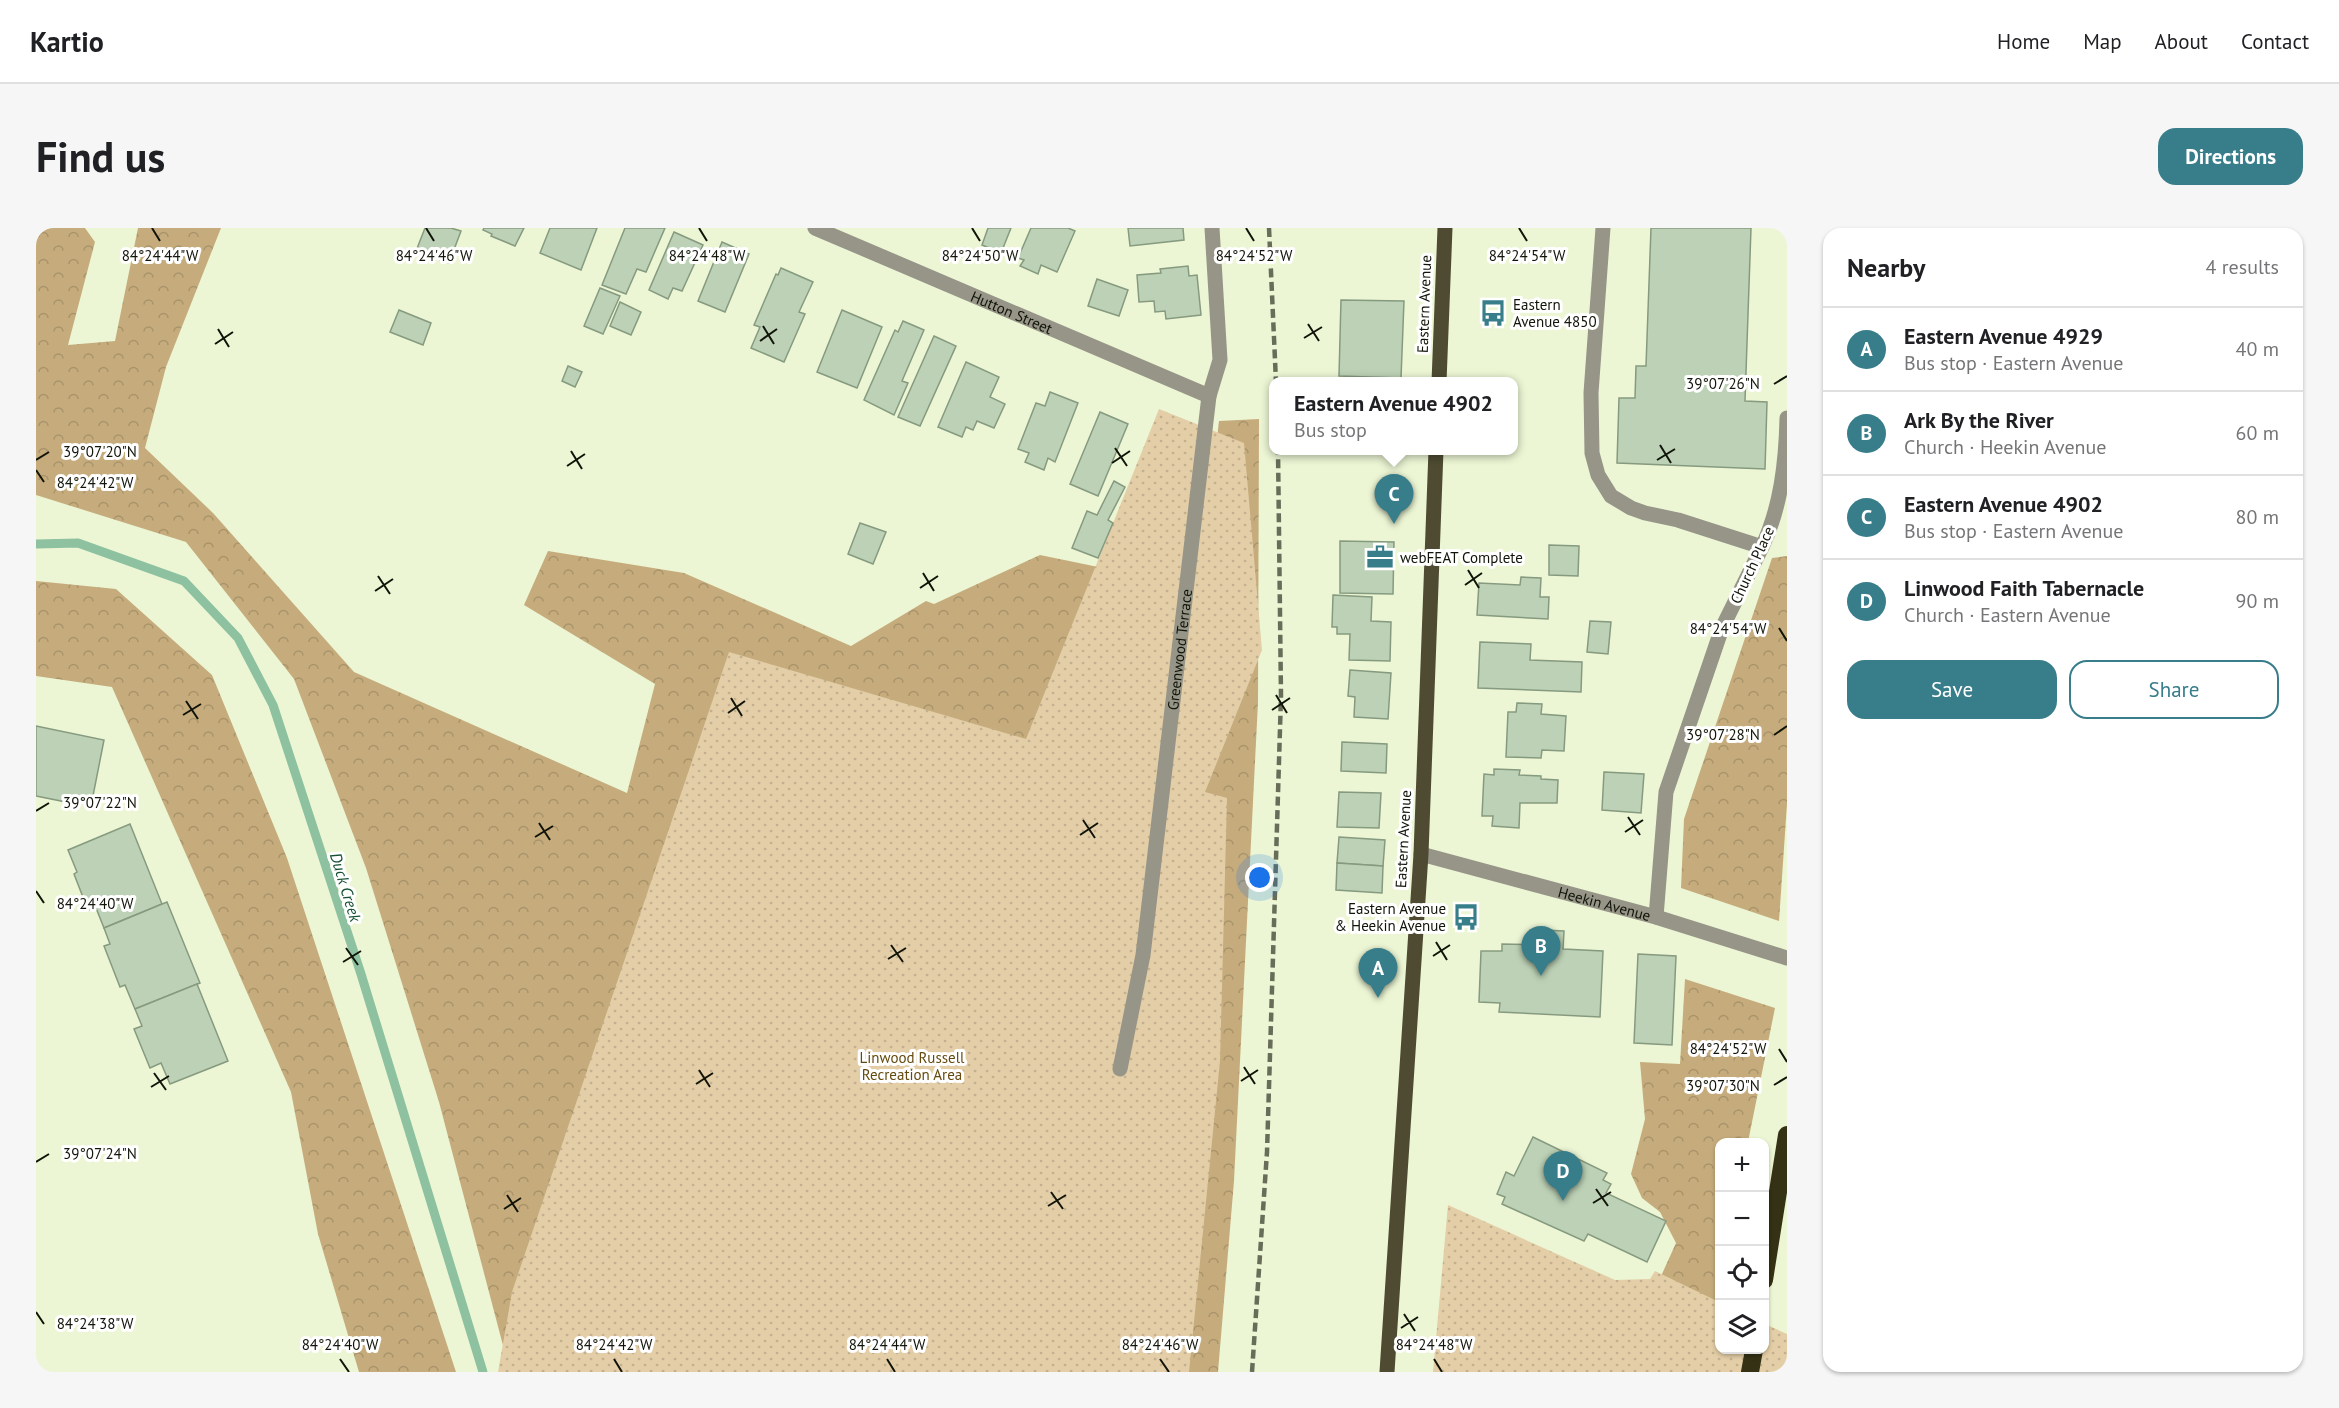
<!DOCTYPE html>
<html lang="en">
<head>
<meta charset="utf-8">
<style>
	:root { --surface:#fff; --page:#f6f6f6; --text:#202124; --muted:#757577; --line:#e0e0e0; --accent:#387d8a }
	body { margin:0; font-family:"PT Sans",sans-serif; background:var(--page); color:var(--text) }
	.controls { position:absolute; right:18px; bottom:18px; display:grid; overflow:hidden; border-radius:12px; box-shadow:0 2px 4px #0004 }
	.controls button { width:54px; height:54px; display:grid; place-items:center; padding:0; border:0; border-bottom:2px solid var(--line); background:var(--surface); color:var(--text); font:30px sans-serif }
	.you { position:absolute; left:1224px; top:650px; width:21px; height:21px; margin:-15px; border:4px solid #fff; border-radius:50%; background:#1a73e8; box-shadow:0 0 0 9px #1a73e833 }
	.badge { display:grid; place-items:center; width:39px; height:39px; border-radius:50%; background:var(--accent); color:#fff; font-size:20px; font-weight:700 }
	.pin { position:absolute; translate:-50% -50px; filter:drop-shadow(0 2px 3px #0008) }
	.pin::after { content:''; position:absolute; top:32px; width:21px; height:18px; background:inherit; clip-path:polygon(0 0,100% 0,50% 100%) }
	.popup { position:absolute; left:1233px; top:149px; width:249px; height:78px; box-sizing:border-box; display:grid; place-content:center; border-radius:12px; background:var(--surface); filter:drop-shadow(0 2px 4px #0005); font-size:20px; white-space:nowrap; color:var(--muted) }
	.popup b { font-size:22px; color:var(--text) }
	.popup::after { content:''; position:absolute; left:50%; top:100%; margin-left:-12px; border:12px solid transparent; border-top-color:var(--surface) }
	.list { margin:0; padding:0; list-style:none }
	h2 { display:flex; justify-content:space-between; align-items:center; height:78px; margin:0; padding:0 24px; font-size:26px }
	h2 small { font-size:20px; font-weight:400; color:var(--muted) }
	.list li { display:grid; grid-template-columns:39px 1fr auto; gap:18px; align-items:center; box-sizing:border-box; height:84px; padding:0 24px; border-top:2px solid var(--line) }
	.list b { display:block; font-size:22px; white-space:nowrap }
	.list p { margin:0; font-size:20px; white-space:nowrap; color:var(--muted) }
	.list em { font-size:20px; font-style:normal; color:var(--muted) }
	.actions { display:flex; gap:12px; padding:18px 24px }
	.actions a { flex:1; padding:14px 0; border:2px solid var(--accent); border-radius:18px; text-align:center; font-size:21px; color:var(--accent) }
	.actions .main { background:var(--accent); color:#fff }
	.icon { flex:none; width:33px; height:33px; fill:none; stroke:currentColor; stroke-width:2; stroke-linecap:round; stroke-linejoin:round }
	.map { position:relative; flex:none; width:1751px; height:1144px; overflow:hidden; border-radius:18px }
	header { display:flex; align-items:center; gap:36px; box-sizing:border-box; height:84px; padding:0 30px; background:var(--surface); border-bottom:2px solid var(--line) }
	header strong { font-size:28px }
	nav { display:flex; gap:33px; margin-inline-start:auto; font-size:21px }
	.intro { display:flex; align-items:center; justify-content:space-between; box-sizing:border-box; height:144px; padding:0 36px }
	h1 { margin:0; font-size:42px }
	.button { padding:15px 27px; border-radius:18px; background:var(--accent); color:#fff; font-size:21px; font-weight:700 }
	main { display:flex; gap:36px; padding:0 36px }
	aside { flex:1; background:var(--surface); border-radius:18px; box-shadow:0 2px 4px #0004 }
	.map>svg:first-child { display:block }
	.forest { fill:url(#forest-crowns) }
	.park { fill:url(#park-dots) }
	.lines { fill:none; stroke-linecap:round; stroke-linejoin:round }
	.stream { stroke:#8dc1a0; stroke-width:9 }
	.building { fill:#bcd1b5; stroke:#869a7f; stroke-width:1.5 }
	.lane { stroke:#969587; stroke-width:15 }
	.street { stroke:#969587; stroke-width:15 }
	.primary { stroke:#4e4b32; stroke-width:15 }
	.highway { stroke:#353115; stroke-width:18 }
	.rail { stroke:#676d59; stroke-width:4.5; stroke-dasharray:9 4.5; stroke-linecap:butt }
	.ticks { fill:none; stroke:#111409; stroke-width:2 }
	.labels { text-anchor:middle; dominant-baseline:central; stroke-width:6; stroke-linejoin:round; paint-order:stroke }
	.street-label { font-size:15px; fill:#111409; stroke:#fff }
	.poi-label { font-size:15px; fill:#111409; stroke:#fff; text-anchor:start }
	.park-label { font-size:15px; fill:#654a0e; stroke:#fff }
	.water-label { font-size:16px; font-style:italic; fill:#145031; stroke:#fff }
	.ticks-label { font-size:15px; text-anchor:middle; fill:#111409; stroke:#fff; stroke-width:6; stroke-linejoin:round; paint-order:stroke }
</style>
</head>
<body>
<header>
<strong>Kartio</strong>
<nav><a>Home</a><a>Map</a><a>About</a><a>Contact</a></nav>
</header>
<div class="intro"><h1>Find us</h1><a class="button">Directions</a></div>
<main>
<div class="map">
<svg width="1751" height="1144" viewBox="0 0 1751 1144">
	<defs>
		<pattern id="forest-crowns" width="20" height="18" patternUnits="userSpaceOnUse" patternTransform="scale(1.5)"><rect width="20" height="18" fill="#c6ac7c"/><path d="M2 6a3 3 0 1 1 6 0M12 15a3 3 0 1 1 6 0" fill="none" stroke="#a9936a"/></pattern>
		<pattern id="park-dots" width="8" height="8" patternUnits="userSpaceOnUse" patternTransform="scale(1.5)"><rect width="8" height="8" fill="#e4cea7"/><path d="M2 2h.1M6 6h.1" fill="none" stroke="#c3b08e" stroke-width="1.8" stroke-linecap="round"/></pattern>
	</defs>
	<rect width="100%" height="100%" fill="#ecf6d4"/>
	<g class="forest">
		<path d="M0 0H49L59 14 32 117 79 113 102 0H185L130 139 109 220 177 285 318 444 591 565 619 456 488 377 512 323 648 345 815 418 890 373 898 376 1004 327 1135 354 474 1144 403 874 330 640 258 451 150 314 0 267Z"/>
		<path d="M1223 191 1222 474 1198 953 1182 1144H1086L1153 452 1183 193Z"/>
		<path d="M1751 328V576L1743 693 1645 660 1648 591 1736 330Z"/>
		<path d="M0 353 80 361 176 447 251 630 420 1144H323L282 1006 255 864 76 459 0 448Z"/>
		<path d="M1649 751 1739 780 1712 914H1684L1683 1057 1666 1144 1616 1068 1640 1015 1624 984 1606 970 1595 946 1609 891 1604 834 1644 836Z"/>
	</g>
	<g class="park">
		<path d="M1123 181 1208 215 1226 422 1169 564 1191 570 1184 833 1153 1144H462L476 1064 693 424 990 511Z"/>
		<path d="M1412 977 1579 1052 1614 1051 1619 1043 1683 1074 1684 1122H1728L1729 1096 1751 1106V1144H1397Z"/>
	</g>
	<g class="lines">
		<path class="stream" d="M0 316 42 315 148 353 202 410 237 477 325 746 447 1144"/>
	</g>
	<g class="building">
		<path d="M389 0H415L425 3 413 35 380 23Z"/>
		<path d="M448 0H488L479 18 455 8 456 6 447 2Z"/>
		<path d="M514 0H561L545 42 504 25Z"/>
		<path d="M589 0H629L610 44 601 41 590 66 566 57Z"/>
		<path d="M952 0H975L965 25 946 17Z"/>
		<path d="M995 0H1032L1039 3 1021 44 1005 37 1002 46 984 38 988 32 982 30Z"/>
		<path d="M1092 0H1147L1148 12 1094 18Z"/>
		<path d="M1615 0H1715L1709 173 1731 174 1729 241 1581 235 1583 170H1599L1600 138H1610Z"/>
		<path d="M638 4 667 17 646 63 637 60 632 71 613 62Z"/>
		<path d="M686 14 713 26 689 84 662 73Z"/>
		<path d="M1152 38 1153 48 1161 47 1165 87 1130 91 1129 83 1119 84 1118 73 1103 74 1101 47 1125 45 1124 41Z"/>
		<path d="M745 40 777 54 763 84 769 86 748 134 715 120 724 99 718 97 740 46 742 47Z"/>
		<path d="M1061 51 1092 62 1083 88 1052 78Z"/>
		<path d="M564 60 584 68 567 106 548 98Z"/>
		<path d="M1305 72 1368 73 1365 150 1303 148Z"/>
		<path d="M584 74 605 84 595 107 574 98Z"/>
		<path d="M363 82 395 95 387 117 354 104Z"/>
		<path d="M806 82 846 99 821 160 781 144Z"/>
		<path d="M867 93 888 102 866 153 872 155 858 187 828 172 859 102 862 104Z"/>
		<path d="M898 108 920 118 884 198 862 189Z"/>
		<path d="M930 134 963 149 954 169 969 176 958 200 941 193 937 202 930 199 926 209 902 199Z"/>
		<path d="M532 138 546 144 539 159 526 153Z"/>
		<path d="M1014 164 1042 175 1019 234 1012 230 1008 242 989 234 993 225 982 221 1000 175 1009 178Z"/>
		<path d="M1064 184 1092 196 1062 268 1034 256Z"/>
		<path d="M1078 253 1089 259 1072 292 1077 295 1062 330 1036 320 1051 283 1061 287Z"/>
		<path d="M824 295 850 304 837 336 812 326Z"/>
		<path d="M1304 313 1358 314 1357 366 1304 365Z"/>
		<path d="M1513 317 1543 318 1542 348 1513 347Z"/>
		<path d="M1485 349 1505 350 1504 369H1513L1512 391 1441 387 1443 355 1484 357Z"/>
		<path d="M1297 367 1336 369 1335 393 1355 394 1354 433 1313 432 1314 406H1301V399H1296Z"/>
		<path d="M1554 393 1575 394 1572 426 1551 424Z"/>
		<path d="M1444 414 1495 416 1494 432 1546 434 1545 464 1442 460Z"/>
		<path d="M1314 442 1355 445 1352 491 1318 489 1319 469 1312 468Z"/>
		<path d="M1481 475 1506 476 1505 486 1530 488 1528 523 1506 522 1505 530 1470 529 1472 484H1480Z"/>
		<path d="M0 498 68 512 56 573 36 570 35 575 0 568Z"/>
		<path d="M1306 514 1351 516 1350 545 1305 543Z"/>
		<path d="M1458 541 1484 542 1483 547 1505 548V551L1522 552 1521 575H1484L1483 600 1456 598 1457 588H1446L1448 546 1458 547Z"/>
		<path d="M1568 544 1608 546 1605 585 1566 582Z"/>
		<path d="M1303 564 1345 565 1343 600 1301 599Z"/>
		<path d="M94 596 126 676 68 700 60 680 52 682 38 646 41 644 32 622Z"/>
		<path d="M1303 609 1349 612 1347 638 1301 635Z"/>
		<path d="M1301 635 1347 638 1346 665 1300 662Z"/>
		<path d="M131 674 164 755 99 781 89 757 84 759 68 718 74 716 68 700Z"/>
		<path d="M1506 702 1528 703 1527 721 1567 723 1564 789 1463 784 1464 775 1443 774 1445 723H1466V716L1505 717Z"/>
		<path d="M1602 726 1640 728 1636 817 1598 815Z"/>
		<path d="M161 756 192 833 134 856 125 835 114 840 98 801 106 798 99 781Z"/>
		<path d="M1497 909 1571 945 1567 952 1575 956 1570 965 1630 993 1611 1034 1552 1006 1548 1013 1466 976 1469 969 1461 966 1470 944 1478 948Z"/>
	</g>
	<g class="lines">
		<g class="lane">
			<path d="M1567 0 1555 165 1556 225 1562 247 1575 268 1595 280 1609 285 1642 292 1726 319C1745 279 1750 234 1751 190"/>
			<path id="s1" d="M1084 841 1107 727 1173 168 1184 132 1176 0"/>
		</g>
		<g class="street">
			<path id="s2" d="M779 0 1173 168"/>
			<path id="s3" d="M1385 626 1620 689 1751 730"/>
			<path d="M1620 689 1630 564 1686 400 1726 319"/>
		</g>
		<g class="primary">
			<path d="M1403 154 1409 0"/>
			<path d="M1351 1144 1385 626 1400 222"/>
		</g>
		<g class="highway">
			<path d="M1728 1052 1751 907"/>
			<path d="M1714 1144 1718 1122"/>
		</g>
		<g class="rail">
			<path d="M1233 0 1240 154"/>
			<path d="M1216 1144 1231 924 1245 468 1242 222"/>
		</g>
	</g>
	<path class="ticks" d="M116 0 124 13M390 0 398 13M663 0 671 13M936 0 944 13M1210 0 1218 13M1483 0 1491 13M1272 96 1283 113M727 98 738 116M182 101 193 119M1268 110 1286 99M724 113 741 101M179 116 197 104M1738 156 1751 148M1624 217 1635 235M1079 220 1091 238M535 223 546 241M0 232 13 224M1621 232 1639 221M1076 235 1094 223M531 238 549 226M0 242 8 254M1432 342 1443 360M887 345 898 363M342 348 354 366M1429 357 1446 345M884 360 902 348M339 363 357 351M1743 400 1751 413M1240 467 1251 485M695 470 706 488M150 473 162 491M1236 482 1254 470M692 485 709 473M147 487 165 476M1738 507 1751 498M0 583 13 575M1592 589 1604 607M1047 592 1059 610M503 595 514 612M1589 604 1607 592M1044 607 1062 595M499 609 517 598M0 663 8 675M1400 714 1411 732M855 717 867 734M310 720 322 737M1397 728 1414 717M852 731 870 720M307 734 325 723M1743 821 1751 834M1208 839 1219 856M663 842 674 859M118 845 130 862M1205 853 1222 842M660 856 677 845M1738 857 1751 849M115 859 133 848M0 934 13 926M1560 961 1572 978M1015 964 1027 981M471 967 482 984M1557 975 1575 964M1012 978 1030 967M468 981 485 970M0 1084 8 1096M1368 1086 1379 1103M1365 1100 1382 1089M304 1131 313 1144M578 1131 586 1144M851 1131 859 1144M1124 1131 1133 1144M1398 1131 1406 1144"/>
	<defs>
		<symbol id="bus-bare" viewBox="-9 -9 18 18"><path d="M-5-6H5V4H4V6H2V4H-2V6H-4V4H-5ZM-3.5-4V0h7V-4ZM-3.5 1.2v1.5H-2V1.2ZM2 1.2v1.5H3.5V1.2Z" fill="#387d8a" stroke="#fff" stroke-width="2.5" paint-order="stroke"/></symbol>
		<symbol id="office-bare" viewBox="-9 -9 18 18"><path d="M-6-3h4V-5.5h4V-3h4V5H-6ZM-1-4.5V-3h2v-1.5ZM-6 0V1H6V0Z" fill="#387d8a" stroke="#fff" stroke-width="2.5" paint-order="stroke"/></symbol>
	</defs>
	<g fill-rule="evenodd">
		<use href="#bus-bare" x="1438" y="66" width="38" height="38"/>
		<use href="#office-bare" x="1325" y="310" width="38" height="38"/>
		<use href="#bus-bare" x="1411" y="670" width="38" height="38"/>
	</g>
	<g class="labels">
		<g class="street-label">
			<text transform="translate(1388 76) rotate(-88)">Eastern Avenue</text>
			<text stroke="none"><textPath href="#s2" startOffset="214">Hutton Street</textPath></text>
			<text transform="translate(1716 337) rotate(-65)">Church Place</text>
			<text stroke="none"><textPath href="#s1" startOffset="424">Greenwood Terrace</textPath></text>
			<text transform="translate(1367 611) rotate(-87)">Eastern Avenue</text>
			<text stroke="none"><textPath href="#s3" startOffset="190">Heekin Avenue</textPath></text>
		</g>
		<g class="poi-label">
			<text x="1477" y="76">Eastern<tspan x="1477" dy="17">Avenue 4850</tspan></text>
			<text x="1364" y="329">webFEAT Complete</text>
			<text x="1410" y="680" text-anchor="end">Eastern Avenue<tspan x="1410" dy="17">&amp; Heekin Avenue</tspan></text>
		</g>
		<g class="park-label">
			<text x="876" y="829">Linwood Russell<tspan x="876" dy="17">Recreation Area</tspan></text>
		</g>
		<g class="water-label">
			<text transform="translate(310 659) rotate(73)">Duck Creek</text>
		</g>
	</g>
	<g class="ticks-label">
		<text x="124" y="33">84°24'44"W</text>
		<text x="398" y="33">84°24'46"W</text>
		<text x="671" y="33">84°24'48"W</text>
		<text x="944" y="33">84°24'50"W</text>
		<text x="1491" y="33">84°24'54"W</text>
		<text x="1218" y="33">84°24'52"W</text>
		<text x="1687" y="161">39°07'26"N</text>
		<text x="64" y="229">39°07'20"N</text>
		<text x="59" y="260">84°24'42"W</text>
		<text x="1692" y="406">84°24'54"W</text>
		<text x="1687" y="512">39°07'28"N</text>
		<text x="64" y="580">39°07'22"N</text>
		<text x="59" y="681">84°24'40"W</text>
		<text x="1692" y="826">84°24'52"W</text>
		<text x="1687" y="863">39°07'30"N</text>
		<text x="64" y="931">39°07'24"N</text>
		<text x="59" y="1101">84°24'38"W</text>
		<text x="304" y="1122">84°24'40"W</text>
		<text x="578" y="1122">84°24'42"W</text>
		<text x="851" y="1122">84°24'44"W</text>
		<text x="1124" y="1122">84°24'46"W</text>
		<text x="1398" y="1122">84°24'48"W</text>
	</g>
</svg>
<div class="controls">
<button>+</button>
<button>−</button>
<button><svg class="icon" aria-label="locate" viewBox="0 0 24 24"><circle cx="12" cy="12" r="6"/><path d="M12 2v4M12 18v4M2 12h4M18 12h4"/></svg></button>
<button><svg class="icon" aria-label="layers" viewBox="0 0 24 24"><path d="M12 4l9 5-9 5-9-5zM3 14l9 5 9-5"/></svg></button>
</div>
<div class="you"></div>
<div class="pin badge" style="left:1342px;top:770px">A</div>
<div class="pin badge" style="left:1505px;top:748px">B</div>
<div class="pin badge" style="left:1358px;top:296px">C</div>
<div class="popup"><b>Eastern Avenue 4902</b>Bus stop</div>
<div class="pin badge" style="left:1527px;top:973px">D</div>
</div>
<aside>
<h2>Nearby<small>4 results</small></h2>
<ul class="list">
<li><span class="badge">A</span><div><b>Eastern Avenue 4929</b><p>Bus stop · Eastern Avenue</p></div><em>40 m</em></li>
<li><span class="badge">B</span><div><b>Ark By the River</b><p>Church · Heekin Avenue</p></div><em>60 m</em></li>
<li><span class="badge">C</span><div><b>Eastern Avenue 4902</b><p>Bus stop · Eastern Avenue</p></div><em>80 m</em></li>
<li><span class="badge">D</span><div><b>Linwood Faith Tabernacle</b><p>Church · Eastern Avenue</p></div><em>90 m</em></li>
</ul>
<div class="actions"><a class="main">Save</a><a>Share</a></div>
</aside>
</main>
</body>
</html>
